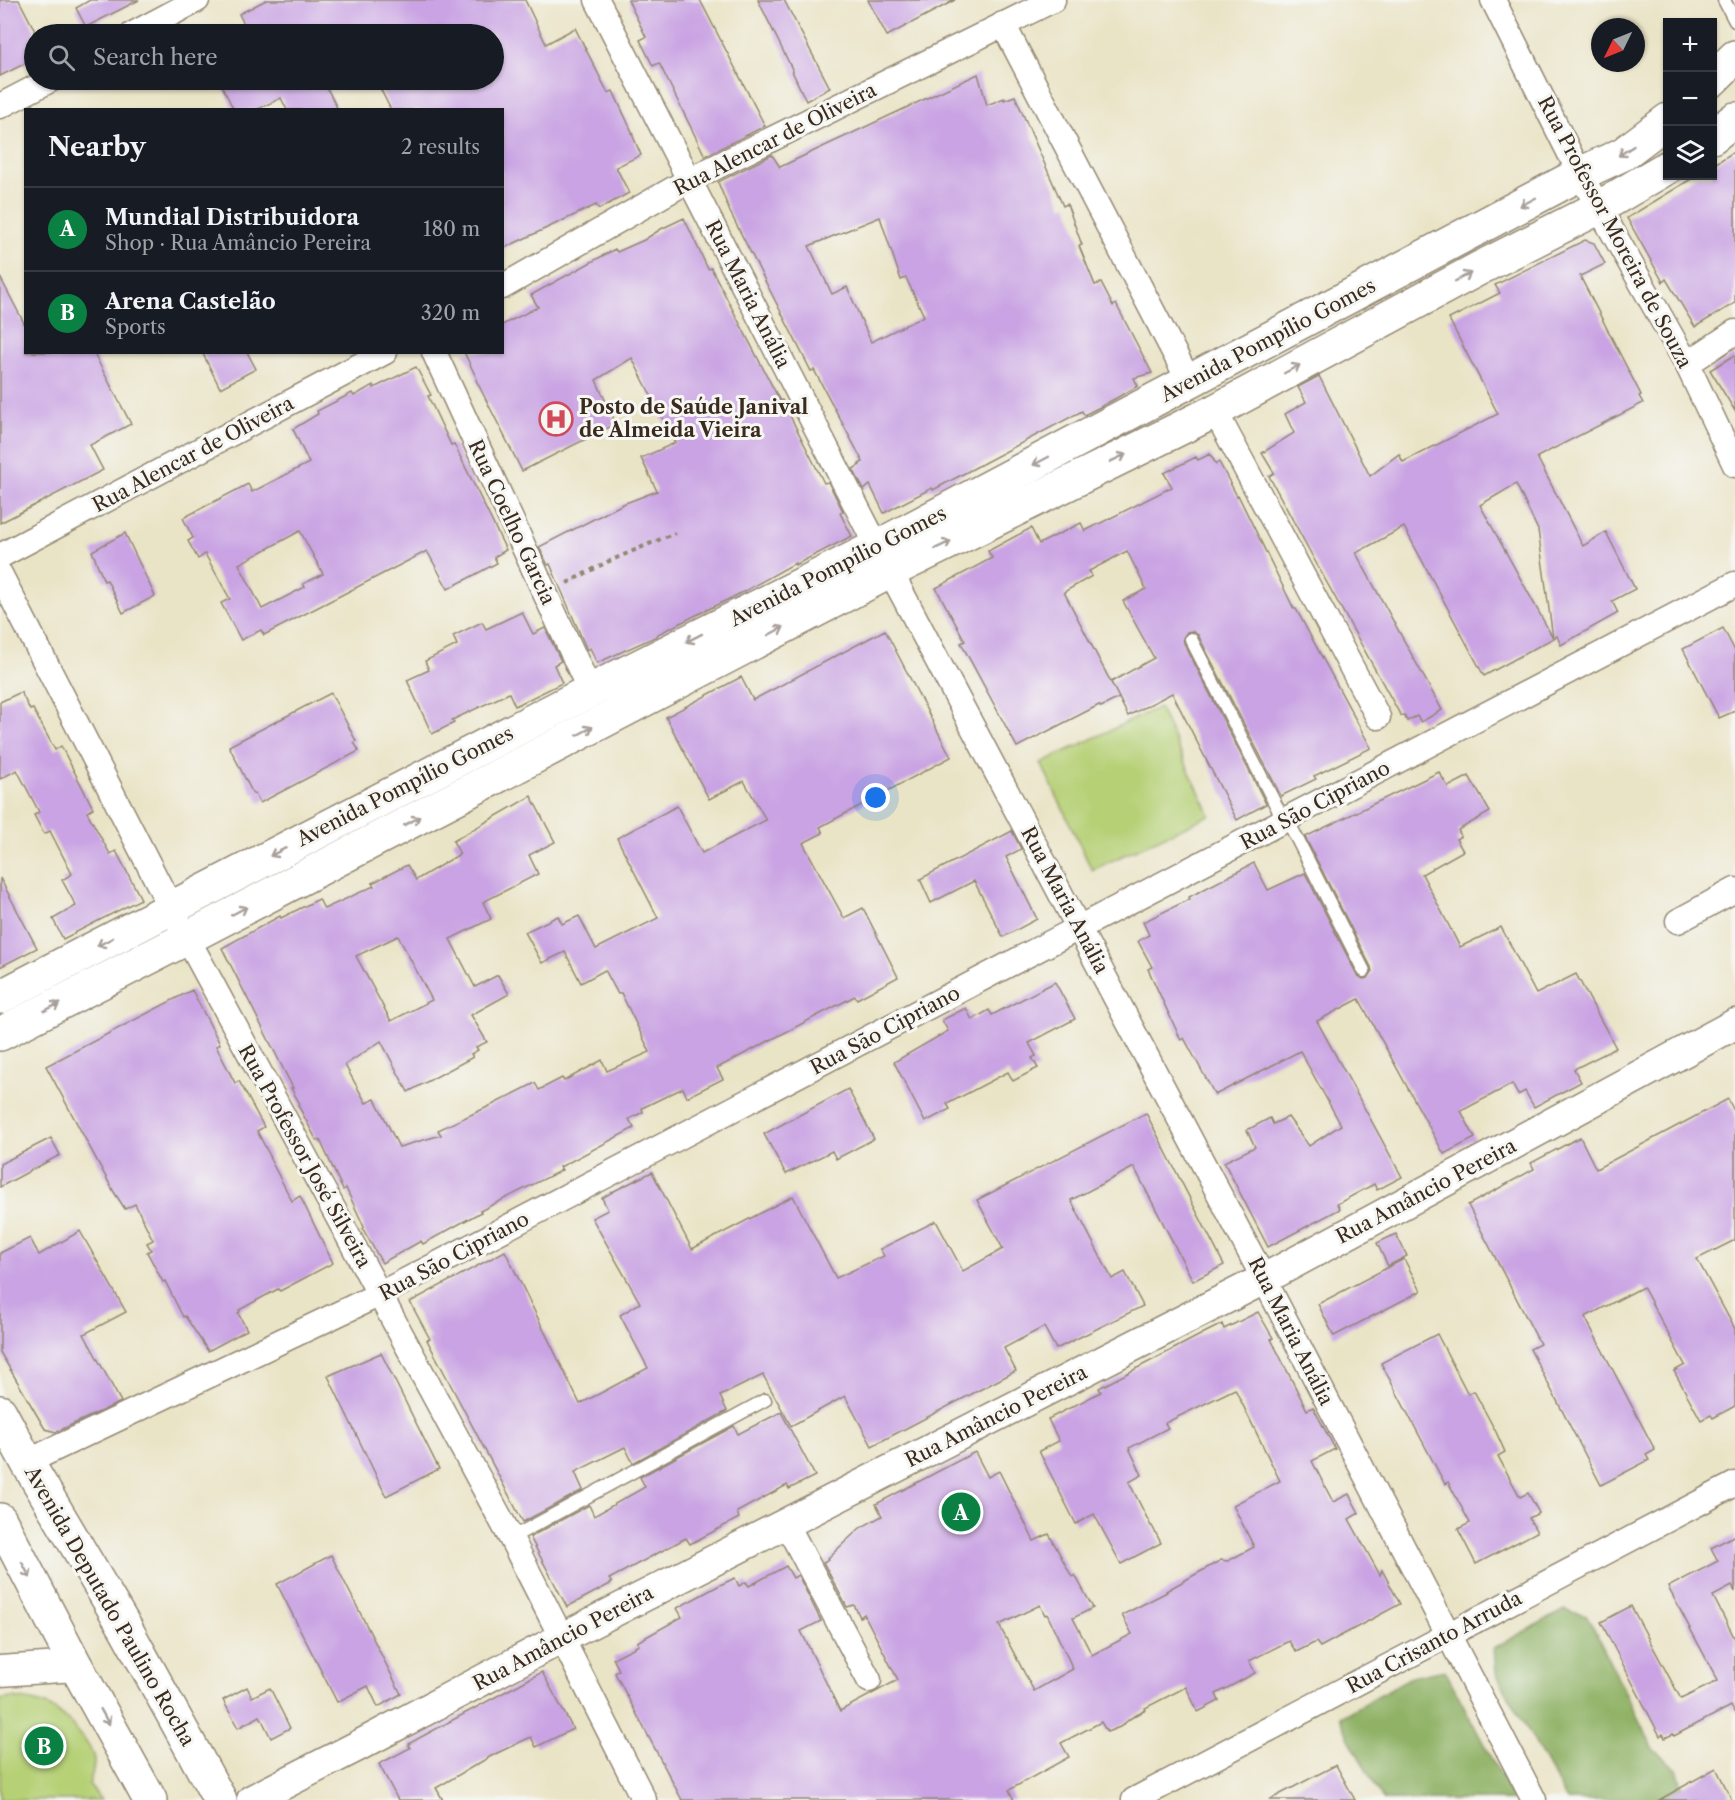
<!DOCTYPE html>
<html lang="en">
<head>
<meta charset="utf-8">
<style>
	:root { --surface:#171b24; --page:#20242c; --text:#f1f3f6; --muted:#9ea1a6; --line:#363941; --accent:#0b8043 }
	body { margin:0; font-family:"Libre Caslon Text",serif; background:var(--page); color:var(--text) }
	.controls { position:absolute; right:18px; top:18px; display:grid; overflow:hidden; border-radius:0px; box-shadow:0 2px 4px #0004 }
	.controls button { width:54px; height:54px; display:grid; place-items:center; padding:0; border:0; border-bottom:2px solid var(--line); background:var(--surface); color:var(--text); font:30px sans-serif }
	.compass { position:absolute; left:1591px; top:18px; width:54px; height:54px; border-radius:50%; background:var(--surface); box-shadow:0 2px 4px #0004; rotate:227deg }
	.you { position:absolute; left:876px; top:798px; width:21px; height:21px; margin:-15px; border:4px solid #fff; border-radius:50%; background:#1a73e8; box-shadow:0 0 0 9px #1a73e833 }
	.badge { display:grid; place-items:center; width:39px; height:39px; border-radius:50%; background:var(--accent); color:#fff; font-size:20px; font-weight:700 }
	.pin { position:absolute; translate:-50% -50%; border:3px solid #fff; box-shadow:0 2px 6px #0006 }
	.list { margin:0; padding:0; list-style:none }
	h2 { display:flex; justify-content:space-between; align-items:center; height:78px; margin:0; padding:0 24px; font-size:26px }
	h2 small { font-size:20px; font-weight:400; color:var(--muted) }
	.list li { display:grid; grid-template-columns:39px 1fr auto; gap:18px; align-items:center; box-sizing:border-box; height:84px; padding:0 24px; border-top:2px solid var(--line) }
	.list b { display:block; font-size:22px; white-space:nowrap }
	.list p { margin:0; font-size:20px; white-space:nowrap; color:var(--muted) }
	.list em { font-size:20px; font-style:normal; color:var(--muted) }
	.icon { flex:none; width:33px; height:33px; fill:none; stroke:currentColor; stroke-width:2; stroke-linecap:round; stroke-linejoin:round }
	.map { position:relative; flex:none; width:1735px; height:1800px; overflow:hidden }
	.search { position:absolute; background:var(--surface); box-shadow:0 2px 4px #0004; left:24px; top:24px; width:480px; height:66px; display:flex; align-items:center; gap:15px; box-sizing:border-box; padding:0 21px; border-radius:33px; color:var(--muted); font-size:22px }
	.panel { position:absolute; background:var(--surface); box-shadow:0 2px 4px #0004; left:24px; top:108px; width:480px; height:246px; border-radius:0px }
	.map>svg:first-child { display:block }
	.green { fill:#b5d075; stroke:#787d4a; stroke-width:1.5 }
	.forest { fill:#90b266; stroke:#666e42; stroke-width:1.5 }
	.building { fill:#c9a3e3; fill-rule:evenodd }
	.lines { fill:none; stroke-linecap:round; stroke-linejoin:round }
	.service-casing { stroke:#928772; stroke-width:15 }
	.minor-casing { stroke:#928772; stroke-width:27 }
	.tertiary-casing { stroke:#928772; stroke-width:33 }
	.secondary-casing { stroke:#928772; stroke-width:36 }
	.primary-casing { stroke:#928772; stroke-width:36 }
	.path { stroke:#928772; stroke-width:4; stroke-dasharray:4.5 4.5; stroke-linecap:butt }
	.service { stroke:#fff; stroke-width:12 }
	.minor { stroke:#fff; stroke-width:24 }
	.tertiary { stroke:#fff; stroke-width:30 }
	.secondary { stroke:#fff; stroke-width:33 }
	.primary { stroke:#fff; stroke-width:33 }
	.oneway { stroke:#a79f9a }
	.labels { text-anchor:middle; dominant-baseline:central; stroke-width:6; stroke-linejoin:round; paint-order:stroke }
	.street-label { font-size:20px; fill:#3b2a1e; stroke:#f6f6f2 }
	.poi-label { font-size:20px; font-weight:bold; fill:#3b2a1e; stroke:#f6f6f2; text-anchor:start }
</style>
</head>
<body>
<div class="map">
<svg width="1735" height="1800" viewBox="0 0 1735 1800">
	<rect width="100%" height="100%" fill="#f6f6f2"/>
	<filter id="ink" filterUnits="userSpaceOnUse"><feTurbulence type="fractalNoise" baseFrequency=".0167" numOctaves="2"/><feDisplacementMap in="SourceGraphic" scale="12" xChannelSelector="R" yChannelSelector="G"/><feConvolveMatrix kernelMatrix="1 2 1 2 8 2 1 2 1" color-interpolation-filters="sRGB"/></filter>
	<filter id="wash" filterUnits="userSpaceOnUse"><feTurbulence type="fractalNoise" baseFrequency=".008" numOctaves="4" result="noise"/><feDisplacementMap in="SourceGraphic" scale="24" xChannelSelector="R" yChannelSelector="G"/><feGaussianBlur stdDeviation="1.35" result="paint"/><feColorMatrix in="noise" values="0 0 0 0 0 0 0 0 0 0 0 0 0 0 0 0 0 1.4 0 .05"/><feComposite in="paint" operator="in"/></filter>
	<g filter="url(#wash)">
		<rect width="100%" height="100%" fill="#eae4c7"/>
		<g class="green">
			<path d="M1159 707 1210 815 1092 870 1041 763Z"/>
			<path d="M13 1698C25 1700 39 1701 50 1707 65 1715 94 1745 94 1762 94 1769 91 1778 89 1785L101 1800H0V1700Z"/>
		</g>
		<g class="forest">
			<path d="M1564 1610 1587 1616 1654 1750 1677 1769 1686 1800H1567L1496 1673 1494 1648Z"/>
			<path d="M1445 1670 1513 1800H1383L1349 1739 1340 1717 1411 1677Z"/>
		</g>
		<g id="blocks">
			<g class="building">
				<path d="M0 0H19L34 29V59L0 76Z"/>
				<path d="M90 0H139L86 27 76 8Z"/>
				<path d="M266 0H525L546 44 575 28 608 93 613 91 633 134H632L641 155 616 167 629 193 599 209 596 205 502 249V110H391L376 80H494V34H249L239 14Z"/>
				<path d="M628 0H700L765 126 705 156 659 63 653 66 640 40 646 37Z"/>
				<path d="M758 0H784L830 88 806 101 792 71H793Z"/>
				<path d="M868 0H955L887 36Z"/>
				<path d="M978 74 987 105 1004 98V100L1015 96 1063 206 1067 204 1082 245 1079 246 1095 285 1101 283 1113 306 1116 304 1152 373 1134 378 1138 386 1100 407 1084 415 1082 411 965 473 933 490 932 488 884 513 870 485 864 490 853 469 860 465 859 464 863 462 814 370 811 371 730 212 718 182 772 155 780 167ZM880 217 901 280 906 278 924 316 871 342 847 287 832 294 809 246Z"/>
				<path d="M219 80H323L338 110H287L281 98 256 110H234Z"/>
				<path d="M1735 151V303L1695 327 1666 279 1663 282 1627 218 1696 176H1713V165Z"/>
				<path d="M684 218 708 269 711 268 780 401 782 400 824 483 828 482 843 511 840 513 852 536 795 565V563L743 592 658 634 657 636 597 663 590 648 587 650 550 564 548 565 539 547 623 504 657 491 641 458 675 443 632 358 596 380 616 424 522 471 476 380 477 379 464 352H502V325L538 307 531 295 615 249 617 252 644 240 661 229Z"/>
				<path d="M1585 240 1594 243 1605 264 1580 276 1641 395 1639 396 1643 403 1537 457 1583 546 1606 532 1635 589 1612 601 1618 613 1561 645 1557 636 1484 676 1404 527 1356 553 1442 710 1421 722 1417 716 1407 721 1404 715 1401 716 1321 572 1269 476 1274 473 1262 453 1294 433 1285 414 1306 402 1298 387 1319 376 1370 476 1399 454 1403 462 1498 414 1449 319 1500 293 1495 285ZM1516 484 1538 530 1553 638 1480 505Z"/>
				<path d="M0 277 26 327V352H93L131 424 90 445 103 470 0 523Z"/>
				<path d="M202 352H247L256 369 220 388Z"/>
				<path d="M1735 355V411L1710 370Z"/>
				<path d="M416 367 431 395 428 396 451 445 454 444 506 550 494 557 497 563 448 589 427 551 264 635 261 630 241 640 221 603 230 599 205 554 198 559 188 541 193 538 183 518 248 484 252 492 309 463 293 429 318 414 317 411 352 393 354 396 373 385 374 388ZM300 531 323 574 303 584 305 587 262 609 239 564Z"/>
				<path d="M1210 454 1216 464 1219 462 1237 496 1238 495 1294 609H1296L1371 748 1314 776 1316 779 1281 796 1198 635 1192 631 1187 632 1183 638 1184 643 1266 804 1237 820 1172 693 1128 716 1111 682 1154 658 1123 601 1146 589 1127 551 1089 571 1092 576 1064 592 1119 698 1101 707 1099 705 1017 747 961 643 965 641 936 588 992 558 988 551 1031 528 1039 544 1081 523 1085 531 1172 487 1164 473 1196 457 1198 460Z"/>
				<path d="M125 533 155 596 123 613 107 580 104 581 92 551Z"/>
				<path d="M522 612 533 634 545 628 561 661 554 665 562 683 515 706 509 693 452 720 454 723 432 734 407 680 429 670 425 661 457 645 453 636 482 622 486 629Z"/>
				<path d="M1723 628 1735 651V711L1719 718 1683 649Z"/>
				<path d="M885 630 951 757 820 827 823 833 803 843 844 918 863 908 898 977 857 999 855 996 717 1068 723 1079 687 1097 683 1088 642 1108 643 1112 629 1119 634 1128 560 1167 562 1170 480 1211 481 1212 423 1244 421 1241 382 1263 363 1229 364 1227 346 1188 343 1190 320 1140 317 1141 298 1105 300 1104 291 1088H293L222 948 280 916 281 918 319 899 324 909 374 886 372 883 407 865 416 880 460 854 453 841 531 796 555 842 529 855 538 874 483 902 491 919 450 939 475 987 498 975 509 994 471 1015 487 1042 476 1047 478 1050 471 1054 473 1057 408 1092 381 1041 345 1065 366 1103 375 1099 399 1147 441 1135 438 1130 494 1104 535 1083 539 1090 562 1078 564 1081 602 1060 607 1071 650 1052 621 993 618 994 605 970 581 983 565 952 542 963 525 932 558 916 562 924 579 916 596 949 658 918 617 838 677 806 702 853 766 820 744 781 709 799 666 717 741 677 753 700ZM398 936 432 1000 391 1021 356 956Z"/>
				<path d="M21 692 30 710 33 709 55 750 61 746 93 808 87 812 110 854 116 851 141 899 63 939 53 919 76 906 62 880 72 874 50 831 44 834 34 815 39 812 17 770 0 779V702Z"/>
				<path d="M331 693 356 741 354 742 359 751 260 803 255 793 253 794 229 746Z"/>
				<path d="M1439 772 1448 787 1469 776 1490 812 1458 830 1461 836 1456 839 1463 851 1422 874 1460 947 1501 927 1536 994 1576 974 1616 1048 1574 1069 1581 1082 1534 1107 1525 1091 1518 1095 1512 1084 1461 1111 1475 1138 1444 1154 1359 999 1317 1021 1402 1177 1377 1190 1374 1184 1337 1204 1340 1209 1268 1247 1224 1162 1255 1147 1247 1130 1270 1118 1273 1124 1288 1117 1309 1146 1341 1125 1300 1051 1215 1095 1184 1038 1181 1040 1148 969 1152 967 1138 941 1149 935 1143 922 1190 899 1189 897 1254 863 1268 890 1305 873 1357 975 1363 979 1368 978 1372 972 1371 967 1305 837Z"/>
				<path d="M1012 831 1021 849 1006 857 1037 919 1003 937 974 881 931 903 920 879Z"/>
				<path d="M0 878 37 948 0 967Z"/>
				<path d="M1055 982 1075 1019 1029 1043 1036 1056 1032 1058 1038 1068 1013 1081 1008 1072 947 1104 950 1109 925 1122 894 1062 948 1031 942 1020 966 1008 972 1020 989 1010 992 1015Z"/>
				<path d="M192 990 220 1044 216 1046 235 1083 239 1081 264 1127 257 1131 270 1156 269 1157 292 1201 300 1196 333 1263 280 1291 278 1289 239 1310 240 1312 238 1313 247 1330 208 1351 185 1316 183 1317 165 1281 163 1282 147 1252 151 1250 147 1243 153 1240 135 1204 125 1209 114 1192 46 1066Z"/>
				<path d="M848 1089 874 1139 836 1159 832 1151 786 1174 764 1134Z"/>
				<path d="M1728 1099 1735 1113V1240L1697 1259 1735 1329V1406L1713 1418 1711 1415 1701 1420 1674 1371 1685 1365 1643 1287 1585 1317 1655 1450 1646 1455 1649 1460 1601 1485 1530 1349 1540 1344 1468 1205 1534 1169 1531 1163 1580 1137 1596 1169Z"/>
				<path d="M1146 1113 1224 1265 1193 1281 1134 1167 1071 1200 1112 1279 1125 1272 1143 1306 1056 1349 1044 1327 1004 1348 1016 1371 872 1446 845 1396 791 1426 763 1375 720 1396 727 1411 633 1463 625 1447 575 1472 583 1490 523 1522 427 1340 430 1339 410 1302 505 1251 580 1404 648 1368 620 1315 640 1303 592 1218 608 1210 602 1198 614 1191 652 1172 692 1249 793 1196 836 1278 884 1256 880 1249 936 1221 963 1271 1003 1249 977 1200Z"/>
				<path d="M51 1138 60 1155 0 1187V1164Z"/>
				<path d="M80 1231 126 1312 84 1334 121 1402 56 1432 45 1429 0 1352V1253L30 1238 39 1255Z"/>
				<path d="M1396 1234 1407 1256 1388 1266 1377 1243Z"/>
				<path d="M1404 1259 1421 1291 1334 1336 1318 1304Z"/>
				<path d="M1258 1312 1273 1338 1271 1339 1307 1410 1313 1407 1335 1449 1312 1461 1333 1502 1349 1494 1359 1513 1349 1519 1380 1575 1382 1570 1400 1604 1320 1647 1316 1642 1296 1652 1289 1641 1249 1661 1255 1673 1216 1694 1219 1701 1198 1712 1186 1687 1145 1708 1146 1710 1131 1718 1120 1727 1107 1732 1101 1722 1061 1743 1069 1757 1009 1790 1014 1800H682L615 1673 619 1670 613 1658 639 1645 637 1642 682 1617 677 1608 720 1585 735 1578 739 1586 746 1582 749 1586 786 1566 793 1578 798 1575 821 1621 801 1631 840 1711 898 1680 864 1614 860 1617 854 1605 847 1607 823 1562 829 1559 828 1558 860 1528 882 1516 876 1504 975 1452 988 1477 999 1471 1034 1541 1049 1534 1072 1577 1075 1575 1093 1608 1073 1618 1092 1655 1132 1634 1122 1615 1167 1592 1166 1591 1221 1560 1228 1561 1254 1547 1233 1505 1280 1481 1235 1389 1165 1423 1168 1428 1129 1448 1142 1475 1129 1482 1151 1526H1152L1161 1543 1121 1564 1094 1514 1076 1524 1039 1451 1059 1441 1048 1419 1101 1392 1099 1388 1206 1332 1222 1324 1224 1329ZM1040 1605 1045 1615 1047 1614 1073 1669 1034 1691 999 1625Z"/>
				<path d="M1437 1334 1468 1394 1474 1391 1496 1432 1505 1452 1498 1456 1520 1497 1528 1493 1539 1513 1529 1518 1537 1532 1476 1564 1458 1529 1470 1523 1448 1482 1445 1484 1381 1363Z"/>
				<path d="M381 1353 439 1469 386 1496 328 1376Z"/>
				<path d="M781 1412 815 1476 789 1489 787 1485 737 1512 739 1518 690 1544 686 1538 609 1579 612 1583 567 1607 530 1537 589 1505 594 1516 645 1487 640 1477 734 1426 738 1434Z"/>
				<path d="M1735 1535V1592L1732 1586 1713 1596 1735 1639V1714L1731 1706 1674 1736 1673 1734 1665 1738 1663 1734 1660 1736 1601 1622 1631 1606 1681 1699 1718 1681 1668 1587 1718 1561 1711 1548Z"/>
				<path d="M331 1555 401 1694 378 1707 368 1686 337 1702 277 1584Z"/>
				<path d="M542 1672 573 1729 536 1747 531 1737 493 1755 436 1788 443 1800H398L379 1764 410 1748 408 1744Z"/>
				<path d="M247 1687 252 1697 270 1688 290 1728 271 1738 260 1716 238 1728 223 1700Z"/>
				<path d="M1336 1765 1355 1800H1269Z"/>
				<path d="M1716 1768 1732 1800H1659Z"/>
			</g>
		</g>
	</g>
	<g filter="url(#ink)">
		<use href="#blocks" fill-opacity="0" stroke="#928772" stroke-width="1.5"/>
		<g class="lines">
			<defs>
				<g id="service">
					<path d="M1724 0 1735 21"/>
					<path d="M1191 639 1284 821"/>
					<path d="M1287 819 1364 971"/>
					<path d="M511 1538 765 1400"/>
				</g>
				<g id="minor">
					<path d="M597 0 868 529 1264 1279 1534 1800"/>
					<path d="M1493 0 1580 174 1687 364 1735 465"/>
					<path d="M1003 24 1190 383"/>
					<path d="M133 34 197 0"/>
					<path d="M0 106 50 80"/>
					<path d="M502 287 689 180 1053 0"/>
					<path d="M434 352 590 691"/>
					<path d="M1687 364 1735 332"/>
					<path d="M1215 411 1378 717"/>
					<path d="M0 556 385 352"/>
					<path d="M0 574 171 908 511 1538 644 1800"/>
					<path d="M1678 921 1735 890"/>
					<path d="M27 1462 380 1294 1735 584"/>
					<path d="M786 1523 869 1680"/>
					<path d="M1134 1800 1735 1484"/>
				</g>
				<g id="tertiary">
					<path d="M0 1671 76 1666"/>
					<path d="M252 1800 356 1747 562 1638 1264 1279 1735 1024"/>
				</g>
				<g id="secondary">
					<path d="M1712 80 1735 57"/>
					<path d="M1712 137 1735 119"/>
					<path d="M0 997 590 691 892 539 1580 174 1623 154 1668 120"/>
					<path d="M0 1034 187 938 891 571 1215 411 1478 269 1598 208 1668 167"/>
				</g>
				<g id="primary">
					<path d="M0 1412 27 1462 126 1629 220 1800"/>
					<path d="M0 1520 76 1666 150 1800"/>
				</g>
			</defs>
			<use href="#service" class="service-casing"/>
			<use href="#minor" class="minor-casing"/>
			<use href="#tertiary" class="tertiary-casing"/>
			<use href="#secondary" class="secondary-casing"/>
			<use href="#primary" class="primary-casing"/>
			<path class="path" d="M567 583 607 562 675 533"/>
			<use href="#service" class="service"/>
			<use href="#minor" class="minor"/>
			<use href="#tertiary" class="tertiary"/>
			<use href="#secondary" class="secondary"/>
			<use href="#primary" class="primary"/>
		</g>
		<defs><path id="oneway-shaft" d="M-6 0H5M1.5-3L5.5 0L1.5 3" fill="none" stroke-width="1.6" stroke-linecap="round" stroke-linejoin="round" transform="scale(1.5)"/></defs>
		<g class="oneway">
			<use href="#oneway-shaft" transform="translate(1626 151) rotate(147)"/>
			<use href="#oneway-shaft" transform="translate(1528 202) rotate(152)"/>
			<use href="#oneway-shaft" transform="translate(1463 277) rotate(-28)"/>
			<use href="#oneway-shaft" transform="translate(1292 369) rotate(-28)"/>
			<use href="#oneway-shaft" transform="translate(1118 458) rotate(-26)"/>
			<use href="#oneway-shaft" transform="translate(1041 461) rotate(152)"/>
			<use href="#oneway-shaft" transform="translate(943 545) rotate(-26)"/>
			<use href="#oneway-shaft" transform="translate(776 631) rotate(-28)"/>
			<use href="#oneway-shaft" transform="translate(694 638) rotate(153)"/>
			<use href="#oneway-shaft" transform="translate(585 731) rotate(-28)"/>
			<use href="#oneway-shaft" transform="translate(412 821) rotate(-28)"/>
			<use href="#oneway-shaft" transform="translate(278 852) rotate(153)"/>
			<use href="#oneway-shaft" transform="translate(239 911) rotate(-28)"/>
			<use href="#oneway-shaft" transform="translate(105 942) rotate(152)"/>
			<use href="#oneway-shaft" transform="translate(52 1007) rotate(-27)"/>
			<use href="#oneway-shaft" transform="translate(26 1570) rotate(62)"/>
			<use href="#oneway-shaft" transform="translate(105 1717) rotate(61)"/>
		</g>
	</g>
	<defs>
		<symbol id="hospital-ring" viewBox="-11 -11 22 22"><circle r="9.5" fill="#f6f6f2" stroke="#d1495b" stroke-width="1.5"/><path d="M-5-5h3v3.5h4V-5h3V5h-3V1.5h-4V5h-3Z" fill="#d1495b"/></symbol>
	</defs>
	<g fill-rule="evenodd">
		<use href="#hospital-ring" x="537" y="400" width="38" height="38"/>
	</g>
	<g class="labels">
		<g class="street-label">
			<text transform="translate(775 139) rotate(-27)">Rua Alencar de Oliveira</text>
			<text transform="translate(1615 232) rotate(62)">Rua Professor Moreira de Souza</text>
			<text transform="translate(748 294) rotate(63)">Rua Maria Anália</text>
			<text transform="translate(1268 340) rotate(-28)">Avenida Pompílio Gomes</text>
			<text transform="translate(193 454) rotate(-28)">Rua Alencar de Oliveira</text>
			<text transform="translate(512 522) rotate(65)">Rua Coelho Garcia</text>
			<text transform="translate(838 566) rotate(-27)">Avenida Pompílio Gomes</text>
			<text transform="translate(405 786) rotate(-27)">Avenida Pompílio Gomes</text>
			<text transform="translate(1315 805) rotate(-28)">Rua São Cipriano</text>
			<text transform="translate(1065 900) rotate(62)">Rua Maria Anália</text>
			<text transform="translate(885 1030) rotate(-28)">Rua São Cipriano</text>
			<text transform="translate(305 1156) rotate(61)">Rua Professor José Silveira</text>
			<text transform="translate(1426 1191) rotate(-28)">Rua Amâncio Pereira</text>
			<text transform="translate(454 1256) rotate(-28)">Rua São Cipriano</text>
			<text transform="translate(1291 1331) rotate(63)">Rua Maria Anália</text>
			<text transform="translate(996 1416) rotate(-27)">Rua Amâncio Pereira</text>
			<text transform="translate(110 1606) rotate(60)">Avenida Deputado Paulino Rocha</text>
			<text transform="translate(563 1638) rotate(-28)">Rua Amâncio Pereira</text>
			<text transform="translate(1434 1642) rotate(-28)">Rua Crisanto Arruda</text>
		</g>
		<g class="poi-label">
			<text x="579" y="407">Posto de Saúde Janival<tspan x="579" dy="23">de Almeida Vieira</tspan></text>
		</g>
	</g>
</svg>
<div class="controls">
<button>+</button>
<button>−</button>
<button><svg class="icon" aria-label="layers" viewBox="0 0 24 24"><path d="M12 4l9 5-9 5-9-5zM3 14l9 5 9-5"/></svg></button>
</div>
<svg class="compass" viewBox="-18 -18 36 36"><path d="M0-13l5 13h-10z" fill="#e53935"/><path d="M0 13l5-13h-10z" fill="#9ea1a6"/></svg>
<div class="you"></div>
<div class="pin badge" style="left:961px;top:1512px">A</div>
<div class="pin badge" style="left:44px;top:1746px">B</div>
<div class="search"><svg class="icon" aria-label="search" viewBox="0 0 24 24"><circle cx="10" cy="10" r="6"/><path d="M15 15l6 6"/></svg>Search here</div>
<section class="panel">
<h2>Nearby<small>2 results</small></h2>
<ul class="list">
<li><span class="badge">A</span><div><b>Mundial Distribuidora</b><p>Shop · Rua Amâncio Pereira</p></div><em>180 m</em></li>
<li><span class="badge">B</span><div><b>Arena Castelão</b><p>Sports</p></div><em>320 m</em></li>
</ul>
</section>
</div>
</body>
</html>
